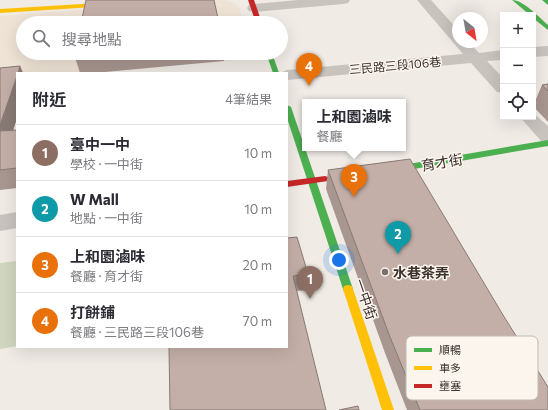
<!DOCTYPE html>
<html lang="zh-TW">
<head>
<meta charset="utf-8">
<style>
	:root { --surface:#fff; --page:#f2f2f3; --text:#2b2b33; --muted:#7c7c81; --line:#e1e1e2; --accent:#7a716c }
	body { margin:0; font-family:Commissioner,"Noto Sans TC",sans-serif; background:var(--page); color:var(--text) }
	.controls { position:absolute; right:12px; top:12px; display:grid; overflow:hidden; border-radius:0px; box-shadow:0 4px 16px #0002 }
	.controls button { width:36px; height:36px; display:grid; place-items:center; padding:0; border:0; border-bottom:1px solid var(--line); background:var(--surface); color:var(--text); font:20px sans-serif }
	.compass { position:absolute; left:452px; top:12px; width:36px; height:36px; border-radius:50%; background:var(--surface); box-shadow:0 4px 16px #0002; rotate:149deg }
	.you { position:absolute; left:339px; top:260px; width:14px; height:14px; margin:-10px; border:3px solid #fff; border-radius:50%; background:#1a73e8; box-shadow:0 0 0 6px #1a73e833 }
	.badge { display:grid; place-items:center; width:26px; height:26px; border-radius:50%; background:var(--accent); color:#fff; font-size:13px; font-weight:700 }
	.pin { position:absolute; translate:-50% -33px; filter:drop-shadow(0 1px 2px #0008) }
	.pin::after { content:''; position:absolute; top:21px; width:14px; height:12px; background:inherit; clip-path:polygon(0 0,100% 0,50% 100%) }
	.popup { position:absolute; left:302px; top:99px; width:104px; height:52px; box-sizing:border-box; display:grid; place-content:center; border-radius:0px; background:var(--surface); filter:drop-shadow(0 1px 3px #0005); font-size:13px; white-space:nowrap; color:var(--muted) }
	.popup b { font-size:15px; color:var(--text) }
	.popup::after { content:''; position:absolute; left:50%; top:100%; margin-left:-8px; border:8px solid transparent; border-top-color:var(--surface) }
	.list { margin:0; padding:0; list-style:none }
	h2 { display:flex; justify-content:space-between; align-items:center; height:52px; margin:0; padding:0 16px; font-size:17px }
	h2 small { font-size:13px; font-weight:400; color:var(--muted) }
	.list li { display:grid; grid-template-columns:26px 1fr auto; gap:12px; align-items:center; box-sizing:border-box; height:56px; padding:0 16px; border-top:1px solid var(--line) }
	.list b { display:block; font-size:15px; white-space:nowrap }
	.list p { margin:0; font-size:13px; white-space:nowrap; color:var(--muted) }
	.list em { font-size:13px; font-style:normal; color:var(--muted) }
	.icon { flex:none; width:22px; height:22px; fill:none; stroke:currentColor; stroke-width:2; stroke-linecap:round; stroke-linejoin:round }
	.map { position:relative; flex:none; width:548px; height:410px; overflow:hidden }
	.search { position:absolute; background:var(--surface); box-shadow:0 4px 16px #0002; left:16px; top:16px; width:272px; height:44px; display:flex; align-items:center; gap:10px; box-sizing:border-box; padding:0 14px; border-radius:22px; color:var(--muted); font-size:15px }
	.panel { position:absolute; background:var(--surface); box-shadow:0 4px 16px #0002; left:16px; top:72px; width:272px; height:276px; border-radius:0px }
	.map>svg:first-child { display:block }
	.green { fill:#d1d6bf }
	.plaza { fill:#eee3d5 }
	.lines { fill:none; stroke-linecap:round; stroke-linejoin:round }
	.street { fill:#c9c3be; fill-rule:evenodd }
	.fast { fill:#4caf50; fill-rule:evenodd }
	.slow { fill:#ffc107; fill-rule:evenodd }
	.jam { fill:#c62828; fill-rule:evenodd }
	.wall { fill:#a89690 }
	.shaded-wall { fill:#887a75 }
	.building { fill:#c3afa7; stroke:#887a75 }
	.poi-dot { fill:#7a716c; stroke:#fbf5ee; stroke-width:1.5 }
	.labels { text-anchor:middle; dominant-baseline:central; stroke-width:3; stroke-linejoin:round; paint-order:stroke }
	.far-street-label { font-size:12px; fill:#3b302b; stroke:#fbf5ee }
	.street-label { font-size:14px; fill:#3b302b; stroke:#fbf5ee }
	.poi-label { font-size:14px; font-weight:bold; fill:#3b302b; stroke:#fbf5ee; text-anchor:start }
	.key { fill:#fbf5ee; stroke:#c1bab4; stroke-width:1 }
	.key-label { font-size:11px; fill:#3b302b }
</style>
</head>
<body>
<div class="map">
<svg width="548" height="410" viewBox="0 0 548 410">
	<rect width="100%" height="100%" fill="#f0ebe5"/>
	<path class="green" d="M17 261V346L0 349V263Z"/>
	<g class="plaza">
		<path d="M203 0H224L234 3 239 7 243 23H23V53H84L80 73H17L0 85V16Z"/>
		<path d="M223 53H251L253 58 224 61Z"/>
	</g>
	<g class="lines">
		<g class="street">
			<path d="M298 0H350L348 3 343 4 254 12 249 11 247 8 249 5 254 4Z"/>
			<path d="M417 0H431L458 30V42H469L479 53 503 50V60L487 61 503 78V93L497 92 471 63 287 80V73H280L287 70 463 54Z"/>
			<path d="M548 46V56L533 57V47Z"/>
			<path d="M533 113 548 126V143L541 141 520 117H533Z"/>
			<path d="M17 212V228L0 231V215Z"/>
		</g>
		<g class="fast">
			<path d="M512 0C523 0 539 17 548 25V30L533 18V15H530Z"/>
			<path d="M542 0H548V5Z"/>
			<path d="M266 53H272L279 73H273Z"/>
			<path d="M287 105 291 107 353 289 352 292 348 293 344 292 343 289 287 118Z"/>
			<path d="M548 140V146L385 174 381 171 385 168Z"/>
		</g>
		<g class="slow">
			<path d="M147 0H176L173 2 0 13V9Z"/>
			<path d="M348 285 352 286 353 289 394 410H382L343 289 344 286Z"/>
		</g>
		<g class="jam">
			<path d="M248 0H254L262 23H256Z"/>
			<path d="M325 176 328 177 329 179 328 181 287 187V181Z"/>
		</g>
	</g>
	<g class="wall">
		<path d="M74 53H224V61L94 73H80L74 54Z"/>
		<path d="M20 66 23 73H17V118L13 130H17V188L0 190V68Z"/>
		<path d="M548 84V122L533 106 542 85Z"/>
		<path d="M328 170 503 315 548 410H407L385 353 326 189Z"/>
		<path d="M287 238 308 274 306 290 297 291 170 410Z"/>
	</g>
	<g class="shaded-wall">
		<path d="M20 66 23 73H18Z"/>
		<path d="M17 76V118L7 150 0 136V125Z"/>
	</g>
	<g class="building">
		<path d="M86 0H214L219 23H81Z"/>
		<path d="M74 53H90L74 54Z"/>
		<path d="M20 66 18 73H17V76L0 125V68Z"/>
		<path d="M548 84V91L542 85Z"/>
		<path d="M17 130V168L0 170V131Z"/>
		<path d="M410 159 503 315 548 387V410H420L390 337 328 170Z"/>
		<path d="M297 237 308 274 293 276 326 410H170L169 347H287V238Z"/>
		<path d="M358 406 359 410H339Z"/>
	</g>
	<circle class="poi-dot" cx="385" cy="272" r="4"/>
	<g class="labels">
		<g class="far-street-label">
			<text transform="translate(395 65) rotate(-5)">三民路三段106巷</text>
		</g>
		<g class="street-label">
			<text transform="translate(442 162) rotate(-10)">育才街</text>
			<text transform="translate(366 299) rotate(71)">一中街</text>
		</g>
		<g class="poi-label">
			<text x="393" y="272">水巷茶弄</text>
		</g>
	</g>
	<rect x="406" y="336" width="132" height="64" rx="6" class="key"/>
	<rect x="414" y="348" width="18" height="4" fill="#4caf50"/>
	<rect x="414" y="366" width="18" height="4" fill="#ffc107"/>
	<rect x="414" y="384" width="18" height="4" fill="#c62828"/>
	<g class="key-label">
		<text x="439" y="354">順暢</text>
		<text x="439" y="372">車多</text>
		<text x="439" y="390">壅塞</text>
	</g>
</svg>
<div class="controls">
<button>+</button>
<button>−</button>
<button><svg class="icon" aria-label="locate" viewBox="0 0 24 24"><circle cx="12" cy="12" r="6"/><path d="M12 2v4M12 18v4M2 12h4M18 12h4"/></svg></button>
</div>
<svg class="compass" viewBox="-18 -18 36 36"><path d="M0-13l5 13h-10z" fill="#e53935"/><path d="M0 13l5-13h-10z" fill="#7c7c81"/></svg>
<div class="you"></div>
<div class="pin badge" style="left:310px;top:299px;background:#8d6e63">1</div>
<div class="pin badge" style="left:398px;top:254px;background:#0f9aa8">2</div>
<div class="pin badge" style="left:354px;top:197px;background:#e8710a">3</div>
<div class="popup"><b>上和園滷味</b>餐廳</div>
<div class="pin badge" style="left:309px;top:86px;background:#e8710a">4</div>
<div class="search"><svg class="icon" aria-label="search" viewBox="0 0 24 24"><circle cx="10" cy="10" r="6"/><path d="M15 15l6 6"/></svg>搜尋地點</div>
<section class="panel">
<h2>附近<small>4筆結果</small></h2>
<ul class="list">
<li><span class="badge" style="background:#8d6e63">1</span><div><b>臺中一中</b><p>學校 · 一中街</p></div><em>10 m</em></li>
<li><span class="badge" style="background:#0f9aa8">2</span><div><b>W Mall</b><p>地點 · 一中街</p></div><em>10 m</em></li>
<li><span class="badge" style="background:#e8710a">3</span><div><b>上和園滷味</b><p>餐廳 · 育才街</p></div><em>20 m</em></li>
<li><span class="badge" style="background:#e8710a">4</span><div><b>打餅鋪</b><p>餐廳 · 三民路三段106巷</p></div><em>70 m</em></li>
</ul>
</section>
</div>
</body>
</html>
